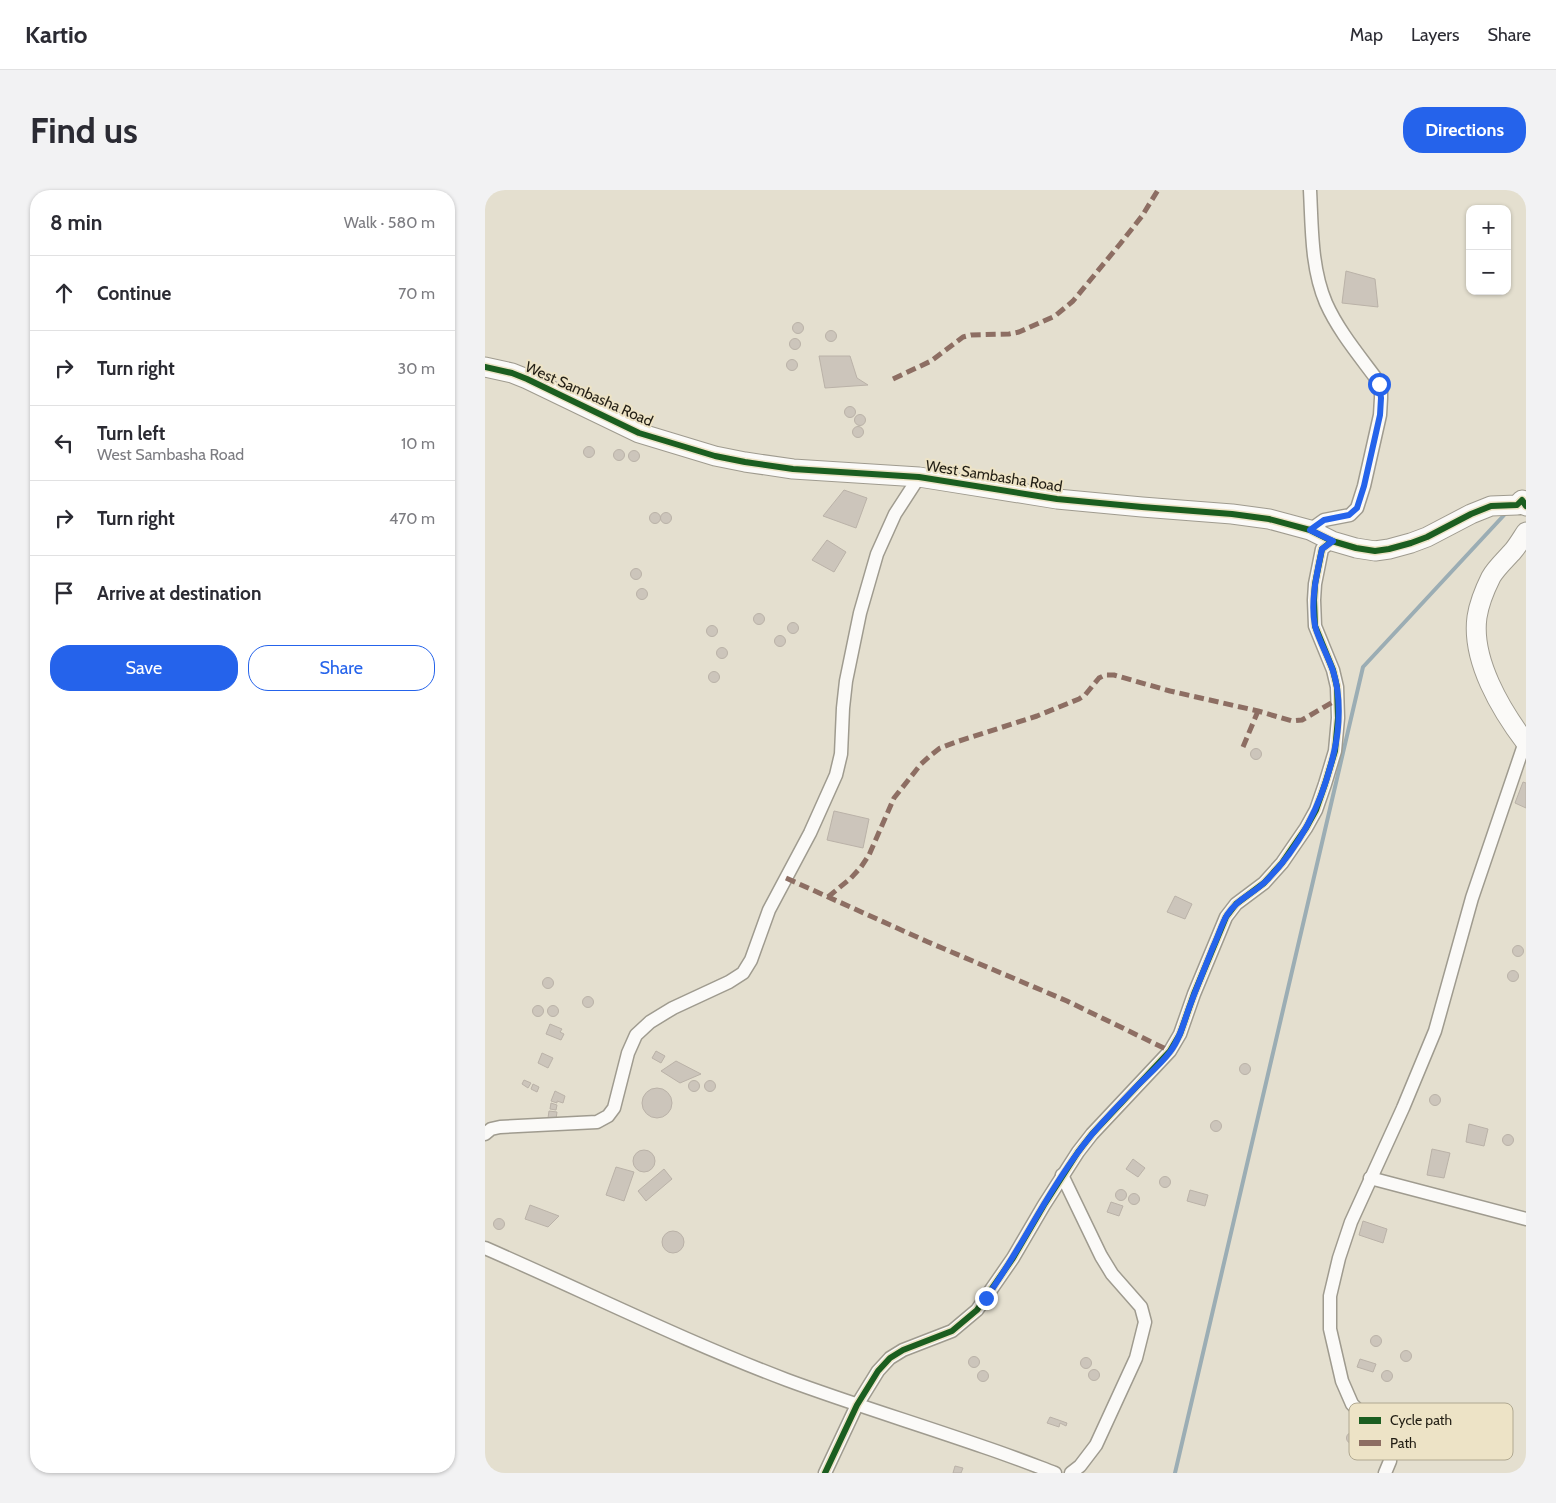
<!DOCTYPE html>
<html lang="en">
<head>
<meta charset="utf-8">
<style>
	:root { --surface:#fff; --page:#f2f2f3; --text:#2b2b33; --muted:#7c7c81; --line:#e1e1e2; --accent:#2563eb }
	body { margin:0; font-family:Cabin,sans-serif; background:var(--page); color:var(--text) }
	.controls { position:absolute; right:15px; top:15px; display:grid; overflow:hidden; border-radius:10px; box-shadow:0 1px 4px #0004 }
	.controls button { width:45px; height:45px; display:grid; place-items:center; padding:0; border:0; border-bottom:1px solid var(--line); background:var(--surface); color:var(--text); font:25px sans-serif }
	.stop { position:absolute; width:15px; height:15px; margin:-11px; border:4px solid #2563eb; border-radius:50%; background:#fff }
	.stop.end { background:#2563eb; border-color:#fff; box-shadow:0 1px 5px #0008 }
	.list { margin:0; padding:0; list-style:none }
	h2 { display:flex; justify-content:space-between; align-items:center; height:65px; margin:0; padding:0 20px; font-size:21px }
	h2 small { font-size:16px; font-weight:400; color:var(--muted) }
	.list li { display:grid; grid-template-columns:32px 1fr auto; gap:15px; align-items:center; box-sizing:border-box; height:75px; padding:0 20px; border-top:1px solid var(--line) }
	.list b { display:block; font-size:19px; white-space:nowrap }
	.list p { margin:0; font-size:16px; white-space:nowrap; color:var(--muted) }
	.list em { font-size:16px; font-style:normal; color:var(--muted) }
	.actions { display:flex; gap:10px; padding:15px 20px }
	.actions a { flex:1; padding:11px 0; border:1px solid var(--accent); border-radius:20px; text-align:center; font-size:18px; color:var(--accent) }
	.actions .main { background:var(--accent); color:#fff }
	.icon { flex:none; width:28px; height:28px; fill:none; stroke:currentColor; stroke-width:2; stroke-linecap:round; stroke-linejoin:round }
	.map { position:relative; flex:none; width:1041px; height:1283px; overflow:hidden; border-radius:20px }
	header { display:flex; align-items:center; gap:30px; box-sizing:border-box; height:70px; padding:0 25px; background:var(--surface); border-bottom:1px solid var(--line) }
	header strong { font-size:24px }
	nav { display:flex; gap:28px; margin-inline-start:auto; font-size:18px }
	.intro { display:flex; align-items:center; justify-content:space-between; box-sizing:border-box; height:120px; padding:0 30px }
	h1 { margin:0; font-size:35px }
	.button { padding:12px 22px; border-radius:20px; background:var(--accent); color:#fff; font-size:18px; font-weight:700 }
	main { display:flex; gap:30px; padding:0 30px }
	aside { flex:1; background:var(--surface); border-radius:20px; box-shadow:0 1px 4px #0004 }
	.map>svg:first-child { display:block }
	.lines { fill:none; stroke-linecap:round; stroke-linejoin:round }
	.stream { stroke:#9badb4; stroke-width:4 }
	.building { fill:#ccc5bb; stroke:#bab2a8 }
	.street-casing { stroke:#9f9b8f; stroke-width:15 }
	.secondary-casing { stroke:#9f9b8f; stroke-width:21 }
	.street { stroke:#fbfaf8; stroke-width:12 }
	.secondary { stroke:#fbfaf8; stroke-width:19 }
	.quiet { stroke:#8d6e63; stroke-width:5; stroke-dasharray:10 5; stroke-linecap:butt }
	.cycleway-casing { stroke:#ede3c6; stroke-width:9 }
	.cycleway { stroke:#1b5e20; stroke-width:6 }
	.route { stroke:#2563eb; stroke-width:6 }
	.labels { text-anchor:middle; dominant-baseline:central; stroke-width:4; stroke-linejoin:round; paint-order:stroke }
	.street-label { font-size:15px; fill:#221e14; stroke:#ede3c6 }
	.key { fill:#ede3c6; stroke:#b0a891; stroke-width:1 }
	.key-label { font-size:14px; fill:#221e14 }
</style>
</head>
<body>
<header>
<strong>Kartio</strong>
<nav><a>Map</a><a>Layers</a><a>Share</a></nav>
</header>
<div class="intro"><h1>Find us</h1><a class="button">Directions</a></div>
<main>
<aside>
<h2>8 min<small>Walk · 580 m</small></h2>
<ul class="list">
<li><svg class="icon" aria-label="ahead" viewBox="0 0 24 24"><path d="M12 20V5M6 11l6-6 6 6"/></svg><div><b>Continue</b></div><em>70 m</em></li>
<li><svg class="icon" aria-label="right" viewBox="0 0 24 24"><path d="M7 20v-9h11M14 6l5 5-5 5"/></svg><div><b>Turn right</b></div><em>30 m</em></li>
<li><svg class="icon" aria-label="left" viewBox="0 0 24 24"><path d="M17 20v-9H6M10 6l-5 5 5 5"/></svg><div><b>Turn left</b><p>West Sambasha Road</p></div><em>10 m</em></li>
<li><svg class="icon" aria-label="right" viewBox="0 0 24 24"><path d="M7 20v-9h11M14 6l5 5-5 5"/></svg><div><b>Turn right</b></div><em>470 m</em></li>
<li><svg class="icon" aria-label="arrive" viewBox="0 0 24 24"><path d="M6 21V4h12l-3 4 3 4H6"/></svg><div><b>Arrive at destination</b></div></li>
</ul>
<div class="actions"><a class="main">Save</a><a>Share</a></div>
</aside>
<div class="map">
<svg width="1041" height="1283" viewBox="0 0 1041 1283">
	<rect width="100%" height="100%" fill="#e4dfcf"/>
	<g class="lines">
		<path class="stream" d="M690 1283 878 477 1021 323"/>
	</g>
	<g class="building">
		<path d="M861 81 890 89 893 117 857 113Z"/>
		<circle cx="313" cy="138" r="5.5"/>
		<circle cx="346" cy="146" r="5.5"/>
		<circle cx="310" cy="154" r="5.5"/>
		<path d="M334 166H365L372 188 383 195 340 198Z"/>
		<circle cx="307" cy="175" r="5.5"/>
		<circle cx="365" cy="222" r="5.5"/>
		<circle cx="375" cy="230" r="5.5"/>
		<circle cx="373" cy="242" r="5.5"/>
		<circle cx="104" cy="262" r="5.5"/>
		<circle cx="134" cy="265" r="5.5"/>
		<circle cx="149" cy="266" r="5.5"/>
		<path d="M359 300 382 308 371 338 338 326Z"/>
		<circle cx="170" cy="328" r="5.5"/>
		<circle cx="181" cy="328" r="5.5"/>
		<path d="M342 350 361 362 349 382 327 370Z"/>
		<circle cx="151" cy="384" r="5.5"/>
		<circle cx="157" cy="404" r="5.5"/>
		<circle cx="274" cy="429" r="5.5"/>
		<circle cx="308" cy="438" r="5.5"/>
		<circle cx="227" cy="441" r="5.5"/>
		<circle cx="295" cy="451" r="5.5"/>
		<circle cx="237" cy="463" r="5.5"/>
		<circle cx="229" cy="487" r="5.5"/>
		<circle cx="771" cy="564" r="5.5"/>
		<path d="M1038 592 1041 593V618L1030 613Z"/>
		<path d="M349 621 384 629 378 658 342 650Z"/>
		<path d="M690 706 707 714 700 729 682 722Z"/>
		<circle cx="1033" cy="761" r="5.5"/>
		<circle cx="1028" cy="786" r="5.5"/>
		<circle cx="63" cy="793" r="5.5"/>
		<circle cx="103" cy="812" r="5.5"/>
		<circle cx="68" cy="821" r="5.5"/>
		<circle cx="53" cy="821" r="5.5"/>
		<path d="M65 834 77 839 75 842 79 844 76 850 61 844Z"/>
		<path d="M171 861 180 866 176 873 167 868Z"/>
		<path d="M57 863 68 868 63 878 53 873Z"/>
		<path d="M191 871 216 884 195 893 176 881Z"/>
		<circle cx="760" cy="879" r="5.5"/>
		<path d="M39 890 46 893 43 898 37 894Z"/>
		<circle cx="225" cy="896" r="5.5"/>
		<circle cx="209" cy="896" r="5.5"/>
		<path d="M48 894 54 897 52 902 46 899Z"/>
		<circle cx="172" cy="913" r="15"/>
		<path d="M70 901 80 906 78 913 72 911V913L66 911Z"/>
		<circle cx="950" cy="910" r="5.5"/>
		<path d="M66 913 72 915 71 920 65 919Z"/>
		<path d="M64 921 72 922 71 929 63 928Z"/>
		<circle cx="731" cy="936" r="5.5"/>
		<path d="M984 934 1003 939 999 956 981 952Z"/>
		<circle cx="1023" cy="950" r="5.5"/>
		<path d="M947 959 965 963 959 988 942 985Z"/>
		<circle cx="159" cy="971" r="11"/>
		<path d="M648 969 660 978 653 987 641 979Z"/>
		<path d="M131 977 149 982 139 1011 121 1005Z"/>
		<path d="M179 979 187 989 161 1011 153 1001Z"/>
		<circle cx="680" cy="992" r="5.5"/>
		<circle cx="636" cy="1005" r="5.5"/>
		<path d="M705 1000 723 1005 720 1016 702 1011Z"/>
		<circle cx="649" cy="1009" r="5.5"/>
		<path d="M626 1012 638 1016 634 1026 622 1022Z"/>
		<path d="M45 1015 74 1026 63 1037 40 1029Z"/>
		<circle cx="14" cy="1034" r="5.5"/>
		<path d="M878 1031 902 1039 898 1053 874 1045Z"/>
		<circle cx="188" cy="1052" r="11"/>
		<circle cx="891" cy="1151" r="5.5"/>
		<circle cx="921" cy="1166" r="5.5"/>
		<circle cx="489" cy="1172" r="5.5"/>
		<circle cx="601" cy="1173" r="5.5"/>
		<path d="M875 1169 891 1174 888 1182 872 1177Z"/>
		<circle cx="609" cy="1185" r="5.5"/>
		<circle cx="498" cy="1186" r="5.5"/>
		<circle cx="902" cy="1186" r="5.5"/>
		<path d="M565 1227 582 1233 581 1236 575 1233 574 1237 562 1233Z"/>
		<circle cx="867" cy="1248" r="5.5"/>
		<path d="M470 1276 478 1278 476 1283H468Z"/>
	</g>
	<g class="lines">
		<defs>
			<g id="street">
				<path d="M825 0C827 38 826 78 841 113 853 140 873 164 890 187L896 200V208L895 225 879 296 872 318 865 325 839 330 825 340"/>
				<path d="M0 944 6 939 15 937 112 932 123 926 129 918 143 863 151 845 165 832 188 818 244 792 258 783 266 770 284 720 325 643 351 585 356 564 358 518 361 491 375 423 392 364 410 324 434 287"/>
				<path d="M577 985 616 1066 627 1084 656 1117 660 1132 651 1168 611 1255 595 1276 586 1283"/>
				<path d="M885 988 1041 1029"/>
				<path d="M0 1058C101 1102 199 1151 302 1190 367 1214 433 1234 499 1257 523 1265 546 1274 570 1283"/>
				<path d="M340 1283 372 1215 393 1181 405 1168 418 1160 467 1141 492 1120 528 1068 559 1015 593 962 607 944 685 861 695 844 709 804 741 727 751 714 779 693 797 673 821 638 831 620 840 594 850 561 853 528 852 497 848 480 830 436 829 410 830 394 837 359 847 351"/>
				<path d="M900 1283 905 1271 906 1260 903 1251 867 1214 857 1191 845 1139V1106L854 1068 866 1032 918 918 950 841 987 708 1040 552"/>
			</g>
			<g id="secondary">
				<path d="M0 177 27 183 42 189 154 243 230 266 260 272 308 279 434 287 572 309 657 317 747 324 784 329 825 340 847 351 871 358 890 361 904 359 926 353 942 347 986 324 1006 316 1032 315 1037 310 1041 316"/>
				<path d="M1041 342C1037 348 1033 355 1028 361 1021 369 1011 378 1006 387 1000 399 994 414 992 427 986 470 1016 520 1041 553"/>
			</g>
		</defs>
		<use href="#street" class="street-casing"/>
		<use href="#secondary" class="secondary-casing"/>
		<use href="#street" class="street"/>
		<use href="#secondary" class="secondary"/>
		<g class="quiet">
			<path d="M408 189 446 171 478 147 486 145 524 144 534 142 570 126 588 111 635 54 657 26 673 0"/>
			<path d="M758 557 773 521"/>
			<path d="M301 688 443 752 582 811 685 861"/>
			<path d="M343 707 366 688 376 677 384 665 409 608 436 574 446 565 455 558 471 552 552 526 594 509 600 505 614 488 620 485H629L685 501 773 521 807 531 817 530 853 509"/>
		</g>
		<defs>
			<g id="cycleway">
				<path d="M0 177 27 183 42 189 154 243 230 266 260 272 308 279 434 287 572 309 657 317 747 324 784 329 825 340 847 351 871 358 890 361 904 359 926 353 942 347 986 324 1006 316 1032 315 1037 310 1041 316"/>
				<path d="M340 1283 372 1215 393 1181 405 1168 418 1160 467 1141 492 1120 528 1068 559 1015 593 962 607 944 685 861 695 844 709 804 741 727 751 714 779 693 797 673 821 638 831 620 840 594 850 561 853 528 852 497 848 480 830 436 829 410 830 394 837 359 847 351"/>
			</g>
		</defs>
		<use href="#cycleway" class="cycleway-casing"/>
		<use href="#cycleway" class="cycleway"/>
	</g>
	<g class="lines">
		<path class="route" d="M501 1108C535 1061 559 1007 594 961 611 937 632 917 652 896 663 885 676 874 685 862 695 849 699 832 704 818 712 797 720 777 728 757 733 747 736 735 742 725 753 708 767 705 781 691 816 656 838 611 849 562 855 537 856 505 848 481 843 466 834 451 830 436 825 411 832 383 837 359L848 351 825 340 839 330 864 325 872 318 879 296 895 225 896 208 894 194"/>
	</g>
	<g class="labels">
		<g class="street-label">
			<text transform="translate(104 204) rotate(24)">West Sambasha Road</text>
			<text transform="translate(509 286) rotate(9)">West Sambasha Road</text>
		</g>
	</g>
	<rect x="864" y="1213" width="164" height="57" rx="8" class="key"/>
	<rect x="874" y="1227" width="22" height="7" fill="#1b5e20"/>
	<rect x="874" y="1250" width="22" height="6" fill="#8d6e63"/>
	<g class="key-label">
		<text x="905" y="1235">Cycle path</text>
		<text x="905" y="1258">Path</text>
	</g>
</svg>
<div class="controls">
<button>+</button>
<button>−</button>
</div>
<div class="stop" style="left:894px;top:194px"></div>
<div class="stop end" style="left:501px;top:1108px"></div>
</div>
</main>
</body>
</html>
